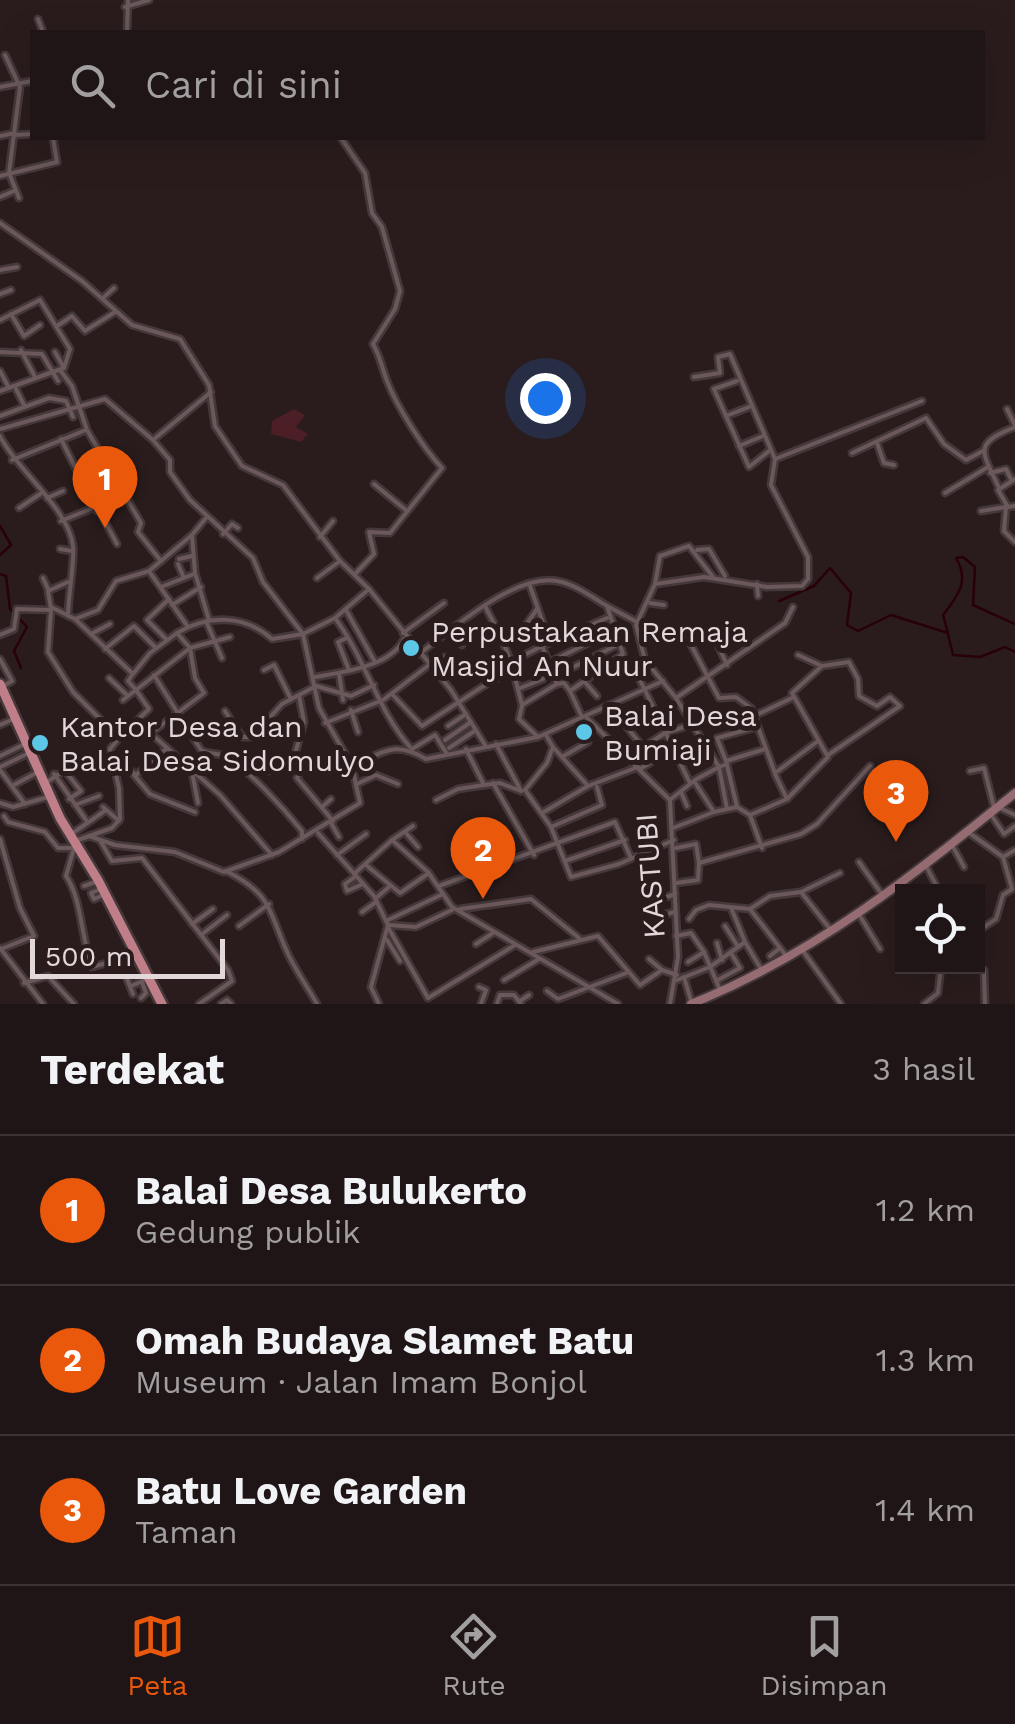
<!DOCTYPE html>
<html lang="id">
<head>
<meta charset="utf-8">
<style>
	:root { --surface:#201516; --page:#281e1f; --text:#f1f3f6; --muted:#a29fa1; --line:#3d3435; --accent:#ea580c }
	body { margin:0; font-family:"Work Sans",sans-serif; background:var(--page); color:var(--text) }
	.controls { position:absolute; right:30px; bottom:30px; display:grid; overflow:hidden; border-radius:0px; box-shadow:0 10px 40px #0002 }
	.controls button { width:90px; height:90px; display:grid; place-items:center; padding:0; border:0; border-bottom:2px solid var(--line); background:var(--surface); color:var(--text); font:50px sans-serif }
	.scale { position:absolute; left:30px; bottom:25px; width:195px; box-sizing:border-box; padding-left:10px; border:5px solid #e2d8d9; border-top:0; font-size:28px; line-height:35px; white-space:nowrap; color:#e2d8d9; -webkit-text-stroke:8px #2a1c1d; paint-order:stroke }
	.you { position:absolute; left:545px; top:398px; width:35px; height:35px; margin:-25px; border:8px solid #fff; border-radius:50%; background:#1a73e8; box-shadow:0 0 0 15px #1a73e833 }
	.badge { display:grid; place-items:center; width:65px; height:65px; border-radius:50%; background:var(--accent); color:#fff; font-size:32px; font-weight:700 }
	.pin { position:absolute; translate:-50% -82px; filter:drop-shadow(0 2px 5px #0008) }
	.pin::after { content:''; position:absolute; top:52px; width:35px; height:30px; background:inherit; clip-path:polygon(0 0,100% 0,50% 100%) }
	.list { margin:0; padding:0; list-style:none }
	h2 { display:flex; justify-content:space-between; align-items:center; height:130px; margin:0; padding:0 40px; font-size:42px }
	h2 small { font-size:32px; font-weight:400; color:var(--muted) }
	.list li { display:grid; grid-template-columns:65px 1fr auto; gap:30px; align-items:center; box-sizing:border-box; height:150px; padding:0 40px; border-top:2px solid var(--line) }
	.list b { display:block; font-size:38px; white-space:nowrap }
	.list p { margin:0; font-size:32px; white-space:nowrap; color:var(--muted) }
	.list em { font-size:32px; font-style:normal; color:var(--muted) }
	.icon { flex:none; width:55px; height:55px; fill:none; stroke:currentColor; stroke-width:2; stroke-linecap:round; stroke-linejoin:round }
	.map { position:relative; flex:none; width:1015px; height:1004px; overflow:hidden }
	.search { position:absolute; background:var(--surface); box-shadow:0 10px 40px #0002; left:30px; right:30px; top:30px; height:110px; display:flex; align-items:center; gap:25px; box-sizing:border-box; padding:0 35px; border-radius:0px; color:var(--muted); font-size:38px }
	.sheet { height:580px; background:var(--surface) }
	nav { display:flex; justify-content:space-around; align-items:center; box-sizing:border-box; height:140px; border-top:2px solid var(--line); background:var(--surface); font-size:28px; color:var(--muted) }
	nav a { display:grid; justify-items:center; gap:5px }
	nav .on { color:var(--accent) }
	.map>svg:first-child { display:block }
	.green { fill:#4c1e26 }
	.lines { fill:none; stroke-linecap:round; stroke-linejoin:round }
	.stream { stroke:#290008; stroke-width:2.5 }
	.street-casing { stroke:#44383a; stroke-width:9 }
	.secondary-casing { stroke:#44383a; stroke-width:12 }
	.primary-casing { stroke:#44383a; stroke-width:14 }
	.street { stroke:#6a585a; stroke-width:4 }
	.secondary { stroke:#956c71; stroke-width:8 }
	.primary { stroke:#c07f88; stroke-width:9 }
	.poi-dot { fill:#5dc7e8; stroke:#2a1c1d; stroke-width:4 }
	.labels { text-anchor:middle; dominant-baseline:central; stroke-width:10; stroke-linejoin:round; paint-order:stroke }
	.poi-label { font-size:30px; fill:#e2d8d9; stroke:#2a1c1d; text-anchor:start }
	.street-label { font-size:30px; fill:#e2d8d9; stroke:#2a1c1d }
</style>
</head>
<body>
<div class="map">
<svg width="1015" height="1004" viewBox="0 0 1015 1004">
	<rect width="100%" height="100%" fill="#2a1c1d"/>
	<path class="green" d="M294 409 305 415 296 427 308 434 301 442 271 434 272 421Z"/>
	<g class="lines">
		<g class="stream">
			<path d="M0 526 11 545 0 555"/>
			<path d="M0 574 6 576 10 609 27 627 14 651 21 668"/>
			<path d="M779 601 814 586 830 568 851 593 847 625 858 631 891 615 948 633 943 615C958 596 970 581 956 558L963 557 975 567 973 605 1015 624"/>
			<path d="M948 634 953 655 980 657 1005 647 1015 652"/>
		</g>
		<defs>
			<g id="street">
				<path d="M125 7 149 0"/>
				<path d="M38 19 43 32"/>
				<path d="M127 32 128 0"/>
				<path d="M5 55 20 87 9 173 19 198"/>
				<path d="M0 87 32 81"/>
				<path d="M15 135 32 134"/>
				<path d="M0 136 15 133"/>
				<path d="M341 138 365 173 372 213 382 227 400 291 395 309 373 344C380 356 382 368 387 381 397 407 424 449 442 468L390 533 369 532 374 554 355 574"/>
				<path d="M0 176 57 162 53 138"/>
				<path d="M0 197 14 191"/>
				<path d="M0 223 82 281 132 325 180 339 209 385 215 426 242 466 283 485 340 561 369 589"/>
				<path d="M0 270 17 267"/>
				<path d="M0 294 11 290"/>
				<path d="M103 298 114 288"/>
				<path d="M11 314 24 336 40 325"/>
				<path d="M0 320 40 300 70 349 64 368 0 391"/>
				<path d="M57 326 72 316 85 331 115 312"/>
				<path d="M21 350 35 377"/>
				<path d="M0 352 42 354 58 381"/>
				<path d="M55 352 64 368"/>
				<path d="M60 370 72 386 87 430 141 523 138 532 161 561"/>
				<path d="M0 371 9 388"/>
				<path d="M737 381 714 389 749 467 769 451"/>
				<path d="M16 389 25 407"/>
				<path d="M1007 409 1015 425"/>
				<path d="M0 416 49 398 66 401 73 417"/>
				<path d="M726 416 749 407"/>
				<path d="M0 429 105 399 153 440 211 392"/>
				<path d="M0 436C16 469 69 509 73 546 75 558 68 599 68 616"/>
				<path d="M61 439 97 511 123 498"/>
				<path d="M153 440 170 460V472L190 500 253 558 263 582 303 634 335 618 369 589 451 690 485 745"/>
				<path d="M877 443 884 463 894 465"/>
				<path d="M739 446 763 436"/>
				<path d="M852 453 926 418 944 444 966 460 983 451"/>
				<path d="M775 459 922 401"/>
				<path d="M12 460 86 430"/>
				<path d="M990 473 1006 469 1012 481"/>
				<path d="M374 484 407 511"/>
				<path d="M999 488C983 452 971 444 1015 427"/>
				<path d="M945 493 988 467"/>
				<path d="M47 498 63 491"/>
				<path d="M1015 506 1006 507 1004 531 1015 542"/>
				<path d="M1008 507 998 490 1015 479"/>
				<path d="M19 508 43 492"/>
				<path d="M981 511 1006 507"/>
				<path d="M100 512 117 544"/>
				<path d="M206 518 192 535 195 573 209 620"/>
				<path d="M61 521 93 508"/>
				<path d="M223 534 232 524 238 528"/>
				<path d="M320 537 333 521"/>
				<path d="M60 549 72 551"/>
				<path d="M697 550 709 549 725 576"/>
				<path d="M179 559 192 556"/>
				<path d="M178 564 184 578"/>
				<path d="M149 571 188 627"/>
				<path d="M43 578 49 591"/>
				<path d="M317 578 340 561"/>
				<path d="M655 584 660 556 689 546 713 577"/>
				<path d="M757 584 758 596"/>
				<path d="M530 586 550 643"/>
				<path d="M161 587 194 574"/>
				<path d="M650 603 664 605"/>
				<path d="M172 605 201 587"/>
				<path d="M485 606 501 637 524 628 537 609"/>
				<path d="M607 606 637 622"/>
				<path d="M51 609 48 591 68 582"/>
				<path d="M346 610 375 662"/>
				<path d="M335 618C365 658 378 711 410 747"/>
				<path d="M75 619 98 610 116 581 149 571 192 535"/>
				<path d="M206 621 222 658"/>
				<path d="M450 631 462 645"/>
				<path d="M403 633 444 603"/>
				<path d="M91 634 110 624"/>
				<path d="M0 635 14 629 17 609 51 610 48 652 73 692 119 738 149 709 136 690 190 648 177 633 150 653 133 674 75 619 51 607"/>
				<path d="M501 637 511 662 542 646 557 684 564 683 570 691"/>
				<path d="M347 638 338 642 349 670"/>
				<path d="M167 640 147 620 169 599"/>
				<path d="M542 646 607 618"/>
				<path d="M105 649 134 626 156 648"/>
				<path d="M419 654C451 630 515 573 557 581 575 584 592 597 607 606L623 654 570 691 582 717"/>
				<path d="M0 659 12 681 3 686"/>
				<path d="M548 663 610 632"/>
				<path d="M727 665 714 636 689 641 719 698 736 697 751 708 775 773 818 741"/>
				<path d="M491 666 496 679"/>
				<path d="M822 666 849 662 858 679 859 696 877 706 890 697 900 706 828 755"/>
				<path d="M628 669 645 660"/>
				<path d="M264 670 274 665 291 699"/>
				<path d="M435 670 445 663V657"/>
				<path d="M339 673 343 700"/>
				<path d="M154 675 201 750C209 755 216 752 224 756 248 768 285 810 302 831V839"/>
				<path d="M315 677C343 672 390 667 404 639"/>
				<path d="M441 677 455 666"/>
				<path d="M554 677 617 645"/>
				<path d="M109 678 128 696"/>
				<path d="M640 680 690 783"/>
				<path d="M584 681 597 696"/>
				<path d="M518 689 543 679"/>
				<path d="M392 694 422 726 502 674V666L511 662 522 705 557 684"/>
				<path d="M299 695 304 722 295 754 301 770 297 778 333 821"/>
				<path d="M676 698 645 660 636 625 655 584 704 577 767 587 802 586 808 579V557L771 485 775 459 730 354 718 357 720 373 694 377"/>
				<path d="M123 700 136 690 128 681 132 675"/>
				<path d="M609 705 643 747 665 733 693 724"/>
				<path d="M522 706 519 719 538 737"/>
				<path d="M351 710 358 732"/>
				<path d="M225 711 242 737H252L282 704 316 686 351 696 374 685"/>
				<path d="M754 716 794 697"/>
				<path d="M587 718 670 800 678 957 670 1004"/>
				<path d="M138 722 220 795 272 855"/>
				<path d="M620 722 650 704"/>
				<path d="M325 723 383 700 429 665"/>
				<path d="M0 725 16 718"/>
				<path d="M448 726 466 714"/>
				<path d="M151 733 204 693 195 678 190 648 230 637"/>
				<path d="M445 740 471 722"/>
				<path d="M496 744 521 791"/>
				<path d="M553 747 588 786 638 767"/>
				<path d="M449 748 476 730"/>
				<path d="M412 749 435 735 447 754"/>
				<path d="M466 749 484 785 500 783 521 791"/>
				<path d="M765 749 726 761 737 807 750 815 787 799"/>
				<path d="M0 756 27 743"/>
				<path d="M562 757 588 742"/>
				<path d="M676 757 703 743"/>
				<path d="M726 761 717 738 757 727"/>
				<path d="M727 764 719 767 676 698 785 623 793 607"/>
				<path d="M352 766C384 752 395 740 426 759L538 737 663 681"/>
				<path d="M0 767 27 754"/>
				<path d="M640 769 672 749"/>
				<path d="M0 770 25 804"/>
				<path d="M130 770 136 775 166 749"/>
				<path d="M268 771 293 755"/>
				<path d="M970 771 984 768 994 807"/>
				<path d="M66 772 81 791 69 799"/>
				<path d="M192 772 198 803"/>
				<path d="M54 774 86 820"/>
				<path d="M775 774 787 799 828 757 792 693 822 666 798 655"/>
				<path d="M134 775 150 794 195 812"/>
				<path d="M695 780 719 767 727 809"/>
				<path d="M47 782 78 761"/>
				<path d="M493 783 534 855"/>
				<path d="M357 784 376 775 398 784"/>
				<path d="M12 786 38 772"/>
				<path d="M525 790 551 827 571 877 619 864 674 840"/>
				<path d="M525 790 547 763 553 747 546 735"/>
				<path d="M681 792 687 806"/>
				<path d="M671 799 694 781 714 812 673 828"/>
				<path d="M436 800 458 789 484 785"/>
				<path d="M0 803 13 807 48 797"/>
				<path d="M75 805 99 796"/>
				<path d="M103 807 119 821"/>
				<path d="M322 807 331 799"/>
				<path d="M998 807 1015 815"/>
				<path d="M714 812 737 807"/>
				<path d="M542 813 588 786"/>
				<path d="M990 813 1004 834 1015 826"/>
				<path d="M750 815 762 848"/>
				<path d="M4 816 8 822 45 832 58 848H76"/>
				<path d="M331 823 339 837"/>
				<path d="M551 827 602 805 597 787"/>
				<path d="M405 832 418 847"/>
				<path d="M968 832 1003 857 1015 850"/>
				<path d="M318 833 374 896 388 925 371 987 379 1004"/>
				<path d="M70 835 106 810"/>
				<path d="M89 836 115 845 175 852 224 872 279 852 360 803 352 766 319 708 303 634 272 639C245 615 209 614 177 633"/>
				<path d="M0 839 20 908 34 936 1 949"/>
				<path d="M78 840 112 828 120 819 119 788 110 749 119 738"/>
				<path d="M100 840 112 861 142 858 228 970 232 981 199 1004"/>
				<path d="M392 840 413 826"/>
				<path d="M952 845 964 867"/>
				<path d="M74 848 66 876C82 899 81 938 92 967L136 955"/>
				<path d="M676 848 696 844 699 863"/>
				<path d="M337 855 366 834"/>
				<path d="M565 861 625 840"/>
				<path d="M859 862 881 893"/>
				<path d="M925 864 936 885"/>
				<path d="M366 865 400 893 429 873"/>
				<path d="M226 871C274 895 268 912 289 956 297 972 308 988 317 1004"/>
				<path d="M354 874 392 840 428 872 452 907 618 1004"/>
				<path d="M356 876 345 884 347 891 363 884"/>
				<path d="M676 883 698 880 699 863 801 834 817 824 870 766"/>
				<path d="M84 886 98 881"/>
				<path d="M439 886 615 822 631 858"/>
				<path d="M101 896 94 899 91 893 103 888"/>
				<path d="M375 899 390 886"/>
				<path d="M653 902 675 894"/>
				<path d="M460 909 531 899 579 938"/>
				<path d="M750 909 787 957"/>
				<path d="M732 910 745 942"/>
				<path d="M362 912 376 902"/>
				<path d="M662 915 675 912"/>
				<path d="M860 916 880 949"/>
				<path d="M689 919 696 910 709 905 750 909 770 896 801 892"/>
				<path d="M386 921 443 894"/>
				<path d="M192 924 213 909"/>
				<path d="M388 925 416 927 452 910"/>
				<path d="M239 926 269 904"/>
				<path d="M725 926 737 945"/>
				<path d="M389 929 428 998 515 945"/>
				<path d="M830 929 801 892 840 873"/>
				<path d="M978 931 996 919 1003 895 1012 889 1003 857"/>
				<path d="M201 935 227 915"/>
				<path d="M676 936 691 933 704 952"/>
				<path d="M387 940 400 961"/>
				<path d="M717 943 722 960"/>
				<path d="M476 944 493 933"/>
				<path d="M0 948 43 1004"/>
				<path d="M803 951 841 1004"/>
				<path d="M533 952 598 936 640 985 662 970 677 975"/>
				<path d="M770 956 780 948"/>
				<path d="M649 959 662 970"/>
				<path d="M688 962 704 952 720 990"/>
				<path d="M984 970 985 1004"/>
				<path d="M684 977 692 1004"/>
				<path d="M127 979 133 994"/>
				<path d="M504 980 539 959"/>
				<path d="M677 980 710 967 745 942 761 969"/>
				<path d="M716 981 740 968 731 953"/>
				<path d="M24 983 48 976 74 1004"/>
				<path d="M131 986 143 981"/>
				<path d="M479 987 486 990 481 1004"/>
				<path d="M547 991 558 999 629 972"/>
				<path d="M141 998 146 993 142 982"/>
				<path d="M520 1001 529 995"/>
				<path d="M221 1004 227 1000 231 1004"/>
				<path d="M497 1004 500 995H514L521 1004"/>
				<path d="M924 1004 938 993 941 966"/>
			</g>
			<path id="secondary" d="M691 1004C817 953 911 877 1015 793"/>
			<path id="primary" d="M0 684 60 818 98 880 162 1004"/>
		</defs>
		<use href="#street" class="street-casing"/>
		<use href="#secondary" class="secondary-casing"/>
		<use href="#primary" class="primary-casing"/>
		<use href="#street" class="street"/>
		<use href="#secondary" class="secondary"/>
		<use href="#primary" class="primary"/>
	</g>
	<g class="poi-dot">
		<circle cx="411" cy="648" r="10"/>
		<circle cx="584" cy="732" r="10"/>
		<circle cx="40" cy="743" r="10"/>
	</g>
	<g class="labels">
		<g class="poi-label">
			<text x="431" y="631">Perpustakaan Remaja<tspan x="431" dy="34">Masjid An Nuur</tspan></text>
			<text x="604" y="715">Balai Desa<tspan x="604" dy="34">Bumiaji</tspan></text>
			<text x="60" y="726">Kantor Desa dan<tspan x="60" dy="34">Balai Desa Sidomulyo</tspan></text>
		</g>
		<g class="street-label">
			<text transform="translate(650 876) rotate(-94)">KASTUBI</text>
		</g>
	</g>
</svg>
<div class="controls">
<button><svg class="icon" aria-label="locate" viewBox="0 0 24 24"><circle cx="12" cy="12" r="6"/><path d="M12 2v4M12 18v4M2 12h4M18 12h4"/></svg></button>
</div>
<div class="scale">500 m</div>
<div class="you"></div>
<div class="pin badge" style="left:105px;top:528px">1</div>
<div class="pin badge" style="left:483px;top:899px">2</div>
<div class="pin badge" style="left:896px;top:842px">3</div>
<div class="search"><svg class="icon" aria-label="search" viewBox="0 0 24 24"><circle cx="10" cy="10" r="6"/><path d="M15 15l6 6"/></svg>Cari di sini</div>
</div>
<section class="sheet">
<h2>Terdekat<small>3 hasil</small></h2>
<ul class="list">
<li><span class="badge">1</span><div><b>Balai Desa Bulukerto</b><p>Gedung publik</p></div><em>1.2 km</em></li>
<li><span class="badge">2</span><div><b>Omah Budaya Slamet Batu</b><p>Museum · Jalan Imam Bonjol</p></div><em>1.3 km</em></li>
<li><span class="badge">3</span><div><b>Batu Love Garden</b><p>Taman</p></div><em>1.4 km</em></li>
</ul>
</section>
<nav>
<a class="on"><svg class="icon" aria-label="map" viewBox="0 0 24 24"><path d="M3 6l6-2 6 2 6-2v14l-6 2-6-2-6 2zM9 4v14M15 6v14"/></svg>Peta</a>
<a><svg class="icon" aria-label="directions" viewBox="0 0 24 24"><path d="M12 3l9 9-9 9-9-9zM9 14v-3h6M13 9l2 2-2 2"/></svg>Rute</a>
<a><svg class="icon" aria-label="saved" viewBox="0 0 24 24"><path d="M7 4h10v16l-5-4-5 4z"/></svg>Disimpan</a>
</nav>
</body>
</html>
